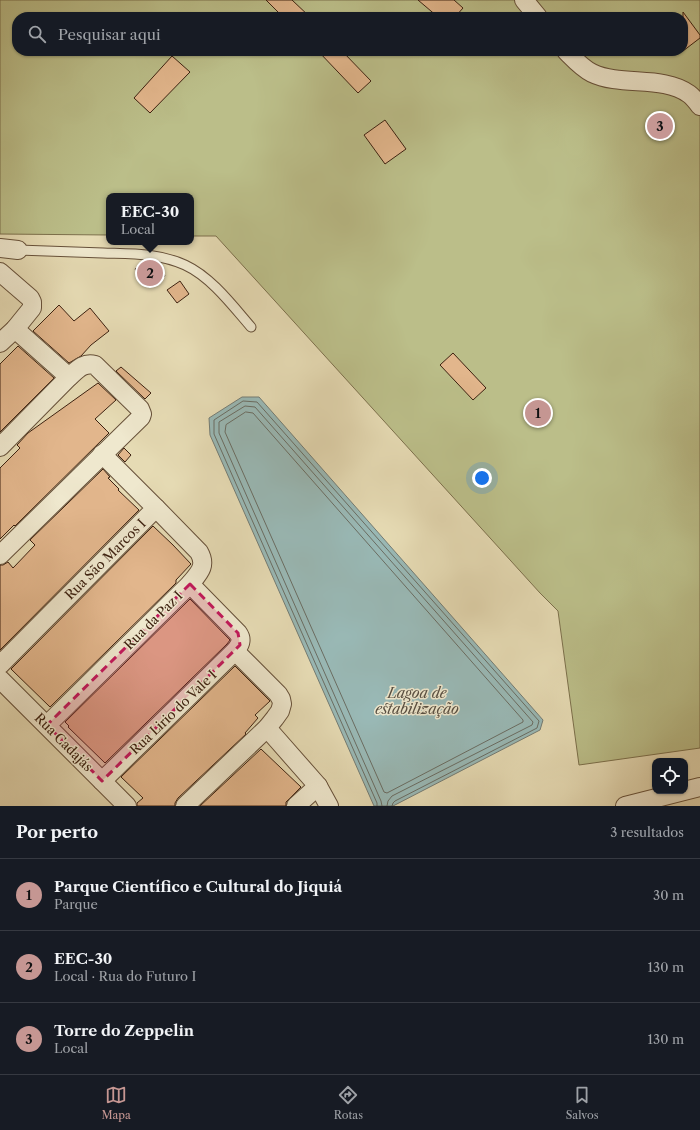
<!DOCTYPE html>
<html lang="pt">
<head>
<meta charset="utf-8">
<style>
	:root { --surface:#171b24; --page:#20242c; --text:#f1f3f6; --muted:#9ea1a6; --line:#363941; --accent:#c59692 }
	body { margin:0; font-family:"Libre Caslon Text",serif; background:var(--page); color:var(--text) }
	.controls { position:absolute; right:12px; bottom:12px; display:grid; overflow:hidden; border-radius:8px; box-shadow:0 1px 3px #0004 }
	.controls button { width:36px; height:36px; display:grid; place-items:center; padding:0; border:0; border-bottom:1px solid var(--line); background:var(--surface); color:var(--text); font:20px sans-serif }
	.you { position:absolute; left:482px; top:478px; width:14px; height:14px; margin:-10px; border:3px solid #fff; border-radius:50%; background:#1a73e8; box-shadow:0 0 0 6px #1a73e833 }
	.badge { display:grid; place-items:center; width:26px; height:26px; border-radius:50%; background:var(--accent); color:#111; font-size:13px; font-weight:700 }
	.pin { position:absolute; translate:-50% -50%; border:2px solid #fff; box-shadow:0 1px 4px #0006 }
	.popup { position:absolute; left:106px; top:193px; width:88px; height:52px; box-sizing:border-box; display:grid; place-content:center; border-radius:8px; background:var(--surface); filter:drop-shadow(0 1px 3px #0005); font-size:13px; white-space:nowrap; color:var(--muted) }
	.popup b { font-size:15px; color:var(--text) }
	.popup::after { content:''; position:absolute; left:50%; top:100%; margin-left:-8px; border:8px solid transparent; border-top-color:var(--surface) }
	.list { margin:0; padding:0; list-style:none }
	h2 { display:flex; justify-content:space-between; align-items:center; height:52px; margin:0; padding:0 16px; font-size:17px }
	h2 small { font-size:13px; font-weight:400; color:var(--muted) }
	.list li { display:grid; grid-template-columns:26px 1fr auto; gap:12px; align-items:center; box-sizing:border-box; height:72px; padding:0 16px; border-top:1px solid var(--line) }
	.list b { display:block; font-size:15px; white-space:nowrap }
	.list p { margin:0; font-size:13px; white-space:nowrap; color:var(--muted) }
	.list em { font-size:13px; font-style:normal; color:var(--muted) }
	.icon { flex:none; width:22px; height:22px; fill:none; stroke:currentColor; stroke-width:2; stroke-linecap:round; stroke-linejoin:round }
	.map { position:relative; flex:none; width:700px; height:806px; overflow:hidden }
	.search { position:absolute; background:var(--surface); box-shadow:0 1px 3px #0004; left:12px; right:12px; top:12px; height:44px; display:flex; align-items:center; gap:10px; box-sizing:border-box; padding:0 14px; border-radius:16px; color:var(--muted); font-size:15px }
	.sheet { height:268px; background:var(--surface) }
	nav { display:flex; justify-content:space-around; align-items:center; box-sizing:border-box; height:56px; border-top:1px solid var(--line); background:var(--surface); font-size:11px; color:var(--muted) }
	nav a { display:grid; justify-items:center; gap:2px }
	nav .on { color:var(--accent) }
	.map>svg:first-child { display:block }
	.green { fill:#bbbe89; stroke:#7c704c; fill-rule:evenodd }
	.water { fill:#99b9b6; stroke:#747c74 }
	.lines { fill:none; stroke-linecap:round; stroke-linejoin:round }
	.shore { stroke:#6a6d63; stroke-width:1 }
	.building { fill:#e2b68c; stroke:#3c2110 }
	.service-casing { stroke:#665039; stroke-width:11 }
	.minor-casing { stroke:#665039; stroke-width:20 }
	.service { stroke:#efe8ce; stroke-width:9 }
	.minor { stroke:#efe8ce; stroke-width:18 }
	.marked { fill:#c2185b; fill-opacity:0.2; stroke:#c2185b; stroke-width:3; stroke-dasharray:8 5; stroke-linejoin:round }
	.labels { text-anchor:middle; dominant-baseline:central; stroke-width:3; stroke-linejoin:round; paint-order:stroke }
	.street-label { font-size:13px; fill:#3c2110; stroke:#efe8ce }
	.water-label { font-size:14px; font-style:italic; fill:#584f42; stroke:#efe8ce }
</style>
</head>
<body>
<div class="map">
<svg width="700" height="806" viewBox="0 0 700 806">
	<rect width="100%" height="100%" fill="#e6dbb4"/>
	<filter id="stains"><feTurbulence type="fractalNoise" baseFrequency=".005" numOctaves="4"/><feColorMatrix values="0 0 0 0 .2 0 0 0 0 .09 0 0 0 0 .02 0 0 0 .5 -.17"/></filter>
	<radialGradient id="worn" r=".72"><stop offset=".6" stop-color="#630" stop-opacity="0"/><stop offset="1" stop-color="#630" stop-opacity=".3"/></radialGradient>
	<path class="green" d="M0 0H700V748L579 765 558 611 540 593 216 236H191V196H109V235L0 234ZM17 17H683V51H17Z"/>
	<path class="water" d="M242 397H259L543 720 540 730 393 806H374L210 435 209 418Z"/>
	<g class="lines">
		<g class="shore">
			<path d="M246 412 253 413 523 720V722L387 793 384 792 225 432 226 425Z"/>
			<path d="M377 806V803L214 434V420L243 401 257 402 539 721 537 728 395 801 393 803 392 806"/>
			<path d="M382 806 381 801 219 433V422L245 406 255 407 533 722 532 725 392 796 388 801 387 806"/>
		</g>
	</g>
	<g class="building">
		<path d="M266 0H292L310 17H283Z"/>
		<path d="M418 0H454L463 8 455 17H438Z"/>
		<path d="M683 12 700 35V38L683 51Z"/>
		<path d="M318 51H342L371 81 358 93Z"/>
		<path d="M172 56 190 72 150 113 134 98Z"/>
		<path d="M385 120 406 149 385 164 364 135Z"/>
		<path d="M146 261 156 262 165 276 148 287 135 269Z"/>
		<path d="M180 281 189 294 177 303 167 290Z"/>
		<path d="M59 305 74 321 90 308 109 331 91 345 81 356 69 363 33 331Z"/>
		<path d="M18 346 54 378 0 432V364Z"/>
		<path d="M453 353 486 388 473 400 440 365Z"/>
		<path d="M121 367 151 393 145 399 116 371Z"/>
		<path d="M98 383 116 400 95 419 109 433 15 526 14 525 0 539V468L20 448 17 445 28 433Z"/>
		<path d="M124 448 131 455 125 462 118 455Z"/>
		<path d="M103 469 110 477 108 478 119 489 118 490 139 510 0 650V565H3L8 562 13 568 35 545 30 540Z"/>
		<path d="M153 526 173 545 191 564 176 580V583L50 707 11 669Z"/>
		<path d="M190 599 230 640 227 644 105 763 68 727 69 726 65 722Z"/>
		<path d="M235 666 270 701 255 715 258 718 245 733 246 734 178 798 175 803V806H137V803L143 798 121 777Z"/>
		<path d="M261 749 301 787 286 802V806H200Z"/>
	</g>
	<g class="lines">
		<defs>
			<path id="service" d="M18 250C46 251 75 252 103 253 131 254 159 253 185 265 211 277 232 305 251 327"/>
			<g id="minor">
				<path d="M524 0 538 17"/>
				<path d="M566 51C574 59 582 68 592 73 621 87 663 75 689 94 693 97 697 102 700 106"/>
				<path d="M0 248 18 250"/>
				<path d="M0 272 30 298 32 302V308L15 329 0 343"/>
				<path d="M0 447 69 377 15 329"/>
				<path d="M0 555 141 417 142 414 140 409 95 365C83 362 77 370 69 377"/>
				<path d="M0 665 156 508 102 454"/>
				<path d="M0 679 127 806"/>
				<path d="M47 725 190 584C199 573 207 566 199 552L156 508"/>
				<path d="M267 728 318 786 329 806"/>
				<path d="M102 781 235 651C240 645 243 640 238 633L190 584"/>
				<path d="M185 806 267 728 275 718 280 711 282 704 281 699 278 694 235 651"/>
				<path d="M296 806 318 786"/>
				<path d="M625 806 700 787"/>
			</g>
		</defs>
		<use href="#service" class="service-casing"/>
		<use href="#minor" class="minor-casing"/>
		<use href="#service" class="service"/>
		<use href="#minor" class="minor"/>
	</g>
	<path class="marked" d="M190 584 238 633 240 645 102 781 47 725Z"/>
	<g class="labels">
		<g class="street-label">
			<text transform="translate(105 559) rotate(-45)">Rua São Marcos I</text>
			<text transform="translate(153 620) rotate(-45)">Rua da Paz I</text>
			<text transform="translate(173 712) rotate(-44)">Rua Lirio do Vale I</text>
			<text transform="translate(64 742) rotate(45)">Rua Cadajás</text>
		</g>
		<g class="water-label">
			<text x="417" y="693">Lagoa de<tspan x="417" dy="16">estabilização</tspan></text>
		</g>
	</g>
	<rect width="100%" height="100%" filter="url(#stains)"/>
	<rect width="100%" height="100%" fill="url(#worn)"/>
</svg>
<div class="controls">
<button><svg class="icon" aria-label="locate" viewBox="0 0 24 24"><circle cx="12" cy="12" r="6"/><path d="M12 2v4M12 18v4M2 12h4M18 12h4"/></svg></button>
</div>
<div class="you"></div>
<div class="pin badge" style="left:538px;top:413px">1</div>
<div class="pin badge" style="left:150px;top:273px">2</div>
<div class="popup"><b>EEC-30</b>Local</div>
<div class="pin badge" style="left:660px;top:126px">3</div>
<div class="search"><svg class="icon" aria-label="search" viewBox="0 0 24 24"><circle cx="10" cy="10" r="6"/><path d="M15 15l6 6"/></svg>Pesquisar aqui</div>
</div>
<section class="sheet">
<h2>Por perto<small>3 resultados</small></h2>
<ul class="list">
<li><span class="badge">1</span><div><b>Parque Científico e Cultural do Jiquiá</b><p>Parque</p></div><em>30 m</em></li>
<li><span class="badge">2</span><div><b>EEC-30</b><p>Local · Rua do Futuro I</p></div><em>130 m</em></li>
<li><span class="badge">3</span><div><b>Torre do Zeppelin</b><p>Local</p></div><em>130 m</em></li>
</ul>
</section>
<nav>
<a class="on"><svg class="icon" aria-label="map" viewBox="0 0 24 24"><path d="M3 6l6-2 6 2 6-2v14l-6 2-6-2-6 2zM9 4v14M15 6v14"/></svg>Mapa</a>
<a><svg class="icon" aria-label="directions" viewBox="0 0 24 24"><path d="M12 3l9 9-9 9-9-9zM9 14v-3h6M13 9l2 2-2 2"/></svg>Rotas</a>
<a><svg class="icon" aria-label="saved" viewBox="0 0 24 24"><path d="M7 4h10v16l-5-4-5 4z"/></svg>Salvos</a>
</nav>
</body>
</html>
